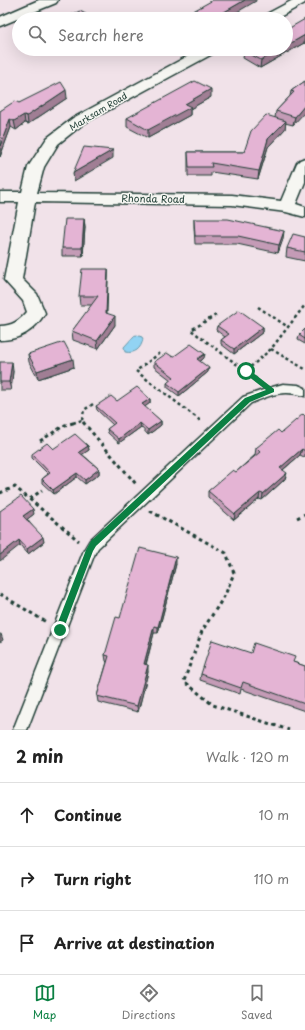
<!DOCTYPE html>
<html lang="en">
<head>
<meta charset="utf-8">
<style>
	:root { --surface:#fff; --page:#f6f6f6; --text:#222; --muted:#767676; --line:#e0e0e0; --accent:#0b8043 }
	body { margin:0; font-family:"Playpen Sans",sans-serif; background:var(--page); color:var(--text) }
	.stop { position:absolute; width:12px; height:12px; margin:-9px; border:3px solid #0b8043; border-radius:50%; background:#fff }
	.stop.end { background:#0b8043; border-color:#fff; box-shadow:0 1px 4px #0008 }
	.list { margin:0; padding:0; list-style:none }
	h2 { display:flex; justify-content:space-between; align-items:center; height:52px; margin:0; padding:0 16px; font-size:17px }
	h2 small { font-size:13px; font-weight:400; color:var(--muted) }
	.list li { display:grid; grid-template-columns:26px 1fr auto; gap:12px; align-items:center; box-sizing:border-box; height:64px; padding:0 16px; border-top:1px solid var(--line) }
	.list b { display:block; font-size:15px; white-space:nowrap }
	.list em { font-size:13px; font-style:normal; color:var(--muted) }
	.icon { flex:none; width:22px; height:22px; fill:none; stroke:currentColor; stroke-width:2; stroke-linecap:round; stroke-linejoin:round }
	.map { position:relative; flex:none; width:305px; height:730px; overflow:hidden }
	.search { position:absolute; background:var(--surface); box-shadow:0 4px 16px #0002; left:12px; right:12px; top:12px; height:44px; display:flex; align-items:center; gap:10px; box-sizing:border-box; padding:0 14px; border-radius:22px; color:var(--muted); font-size:15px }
	.sheet { height:244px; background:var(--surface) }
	nav { display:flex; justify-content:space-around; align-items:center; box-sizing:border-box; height:56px; border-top:1px solid var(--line); background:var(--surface); font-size:11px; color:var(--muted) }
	nav a { display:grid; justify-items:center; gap:2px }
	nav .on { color:var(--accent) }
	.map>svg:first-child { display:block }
	.water { fill:#92d3f3; stroke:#6497a7 }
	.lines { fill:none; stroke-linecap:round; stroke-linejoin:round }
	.lane-casing { stroke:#1f3d34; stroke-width:3 }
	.street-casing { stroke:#1f3d34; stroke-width:3 }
	.secondary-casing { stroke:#1f3d34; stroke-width:3 }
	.path-far1 { stroke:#1f3d34; stroke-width:2.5; stroke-dasharray:3 3; stroke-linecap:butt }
	.path { stroke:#1f3d34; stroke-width:3; stroke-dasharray:3.5 3.5; stroke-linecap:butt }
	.lane { fill:#f6f6f2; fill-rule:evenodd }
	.street { fill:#f6f6f2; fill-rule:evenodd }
	.secondary { fill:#f6f6f2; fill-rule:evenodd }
	.wall { fill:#c49bb6; stroke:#1f3d34 }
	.shaded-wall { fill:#a07e94; stroke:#1f3d34 }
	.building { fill:#e4b4d4; stroke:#1f3d34 }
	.route { fill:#0b8043 }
	.labels { text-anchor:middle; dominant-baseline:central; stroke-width:3; stroke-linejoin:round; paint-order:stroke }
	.far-street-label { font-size:9px; fill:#1f3d34; stroke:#f6f6f2 }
	.street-label { font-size:10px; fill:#1f3d34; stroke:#f6f6f2 }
</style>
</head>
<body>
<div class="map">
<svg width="305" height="730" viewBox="0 0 305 730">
	<rect width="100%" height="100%" fill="#f1e2e9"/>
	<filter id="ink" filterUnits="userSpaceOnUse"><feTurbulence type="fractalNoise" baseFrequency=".025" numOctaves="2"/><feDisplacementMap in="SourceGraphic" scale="8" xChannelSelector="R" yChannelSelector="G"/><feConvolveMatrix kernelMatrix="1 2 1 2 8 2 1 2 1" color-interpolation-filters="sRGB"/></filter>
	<g filter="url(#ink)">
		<path class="water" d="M136 335 142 337 143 339C141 349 135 354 125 352L124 347 134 336Z"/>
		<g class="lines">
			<defs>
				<path id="lane" d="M283 384 298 385 305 388V396C283 389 271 395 251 403L98 548 95 553 27 730H13L84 550 90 540 243 397 269 388Z"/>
				<g id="street">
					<path d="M293 0H305V3L276 19H261L263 16Z"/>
					<path d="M201 49H217L216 52 83 124 58 144 44 167 37 193 232 195 281 201 297 163 300 160 305 158V182L296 204 305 207V217L286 212 232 205 35 202 22 279 37 294 45 313C35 330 20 340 0 340V326C12 326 19 321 27 312L23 301 4 280 19 202H0V192H22L28 167 47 138 73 118Z"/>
				</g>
				<path id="secondary" d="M39 0H58L56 3 0 26V17Z"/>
			</defs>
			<use href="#lane" class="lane-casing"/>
			<use href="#street" class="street-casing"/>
			<use href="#secondary" class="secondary-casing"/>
			<g class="path-far1">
				<path d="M258 307 288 327"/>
				<path d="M216 315 191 330 259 381"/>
				<path d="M271 349 305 369"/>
				<path d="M160 353 136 371 202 422"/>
				<path d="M246 371 271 349 305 305"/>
				<path d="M82 420 84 410 93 404"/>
				<path d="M73 423 82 420 84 423"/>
			</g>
			<g class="path">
				<path d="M83 422 136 484"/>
				<path d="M40 441 65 425 77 422"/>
				<path d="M0 493 15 487 79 541"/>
				<path d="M30 499 42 490"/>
				<path d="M150 511 226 553 234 573 225 595 202 631 184 681 213 705 289 730"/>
				<path d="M297 518 305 514"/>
				<path d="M0 594 46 622"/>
			</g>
			<use href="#lane" class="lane"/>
			<use href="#street" class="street"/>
			<use href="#secondary" class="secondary"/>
		</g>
		<g class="wall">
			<path d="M305 19V44L304 43 260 68 243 58 244 51 286 49Z"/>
			<path d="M305 81 293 125 285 123V129L268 147 258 179 211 172V176H188V152H244L275 118 276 111 290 96 291 91Z"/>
			<path d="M211 97 190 109V115L148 138 127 127V118Z"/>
			<path d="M67 98 28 124 25 123 16 130 11 127 0 157V111L19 103Z"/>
			<path d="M84 219 85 227 83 256H62V248Z"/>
			<path d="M194 219 283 239 278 253 237 244H195L194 227Z"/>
			<path d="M305 237V261L286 257 287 248Z"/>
			<path d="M108 269V277L107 313 115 325 98 349 73 340 72 331 92 305H80L79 296Z"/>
			<path d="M217 326 263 327V332L234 354 221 344V340L225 337 216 330Z"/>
			<path d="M305 329V344L298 340 299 335Z"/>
			<path d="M28 354 74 367 38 379 29 362Z"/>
			<path d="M173 357 204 358 200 362 208 372 179 396 167 387V383L171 380 154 367V362Z"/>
			<path d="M0 362 13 371 11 390H0Z"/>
			<path d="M150 399V403L144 407 161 421V425L148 435 141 427 119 443 108 433 107 429 113 425 97 410 96 406 117 401Z"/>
			<path d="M305 416V456L304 457 300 455 283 470 285 479 262 500 259 499 234 520 208 497V491L236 472 255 455 256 448 281 433Z"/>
			<path d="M88 446 89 450 82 454 99 469V474L85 484 77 477 54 494 42 483V479L48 474 32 458V454L53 449Z"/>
			<path d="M0 511 34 514 27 519 44 542 28 554 20 545Z"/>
			<path d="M176 564 158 633H154L146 665 148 672 138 712 98 702 97 696 107 662 106 661 105 655 120 618Z"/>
			<path d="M251 653 293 662 305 666V711L241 689 240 694 200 680 201 674Z"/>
		</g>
		<g class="shaded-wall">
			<path d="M245 0H256V1L225 19H212Z"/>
			<path d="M305 35 304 43 260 68 261 60 281 49H286V46Z"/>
			<path d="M211 89V97L190 109V115L148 138V130L185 104Z"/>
			<path d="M66 90 67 98 28 124 27 116Z"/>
			<path d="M305 105V112L293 125 295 117Z"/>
			<path d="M24 115 25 123 16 130 14 121Z"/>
			<path d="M10 119 11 127 0 157V146Z"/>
			<path d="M286 121 285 129 268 147 258 179 259 171 268 139Z"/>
			<path d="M113 150V158L74 181 73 173Z"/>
			<path d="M84 219 85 227 83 256 82 248Z"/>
			<path d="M284 231 283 239 278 253 279 245Z"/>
			<path d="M108 269V277L106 321V313Z"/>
			<path d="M115 316V325L98 349 97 341Z"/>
			<path d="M263 327V332L234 354V349Z"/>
			<path d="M205 354 204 358 197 364V359Z"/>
			<path d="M73 359 74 367 38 379 37 371Z"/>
			<path d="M12 362 13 371 11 390 9 382Z"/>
			<path d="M209 368 208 372 179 396V392Z"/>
			<path d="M150 399V403L142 409V404Z"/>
			<path d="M161 421V425L148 435V430Z"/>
			<path d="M140 423 141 427 119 443V439Z"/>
			<path d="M88 446 89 450 80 456 79 452Z"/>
			<path d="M302 449 300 455 278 474 280 468Z"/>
			<path d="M99 469V474L85 484V480Z"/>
			<path d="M77 473V477L54 494 53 490Z"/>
			<path d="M287 473 285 479 262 500 263 494Z"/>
			<path d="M260 493 259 499 234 520 235 514Z"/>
			<path d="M33 509 34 514 25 521 23 516Z"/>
			<path d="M43 537 44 542 28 554 27 549Z"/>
			<path d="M19 540 20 545 0 561V555Z"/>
			<path d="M176 557V564L158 633V627Z"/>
			<path d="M154 626V633L144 671V664Z"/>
			<path d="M0 634H1L3 640 0 642Z"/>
			<path d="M148 665V672L138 712 137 706Z"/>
		</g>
		<g class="building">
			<path d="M213 0H245L212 19H179Z"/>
			<path d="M80 11 95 19H61Z"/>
			<path d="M305 19V35L286 46V30Z"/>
			<path d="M247 49H281L261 60 244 51Z"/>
			<path d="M195 81 211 89 185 104 191 107 148 130 127 118Z"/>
			<path d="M305 81V105L295 117 276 111 294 92 291 91Z"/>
			<path d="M61 82 66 90 27 116 24 115 14 121 10 119 0 146V111L15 101 19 103Z"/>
			<path d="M266 115 286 121 268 139 259 171 211 163 212 167H189L188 152H244L251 131Z"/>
			<path d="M84 147 113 150 73 173Z"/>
			<path d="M65 219H84L82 248H62Z"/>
			<path d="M194 219H228L284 231 279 245 238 236H195Z"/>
			<path d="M293 234 305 237V252L287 248Z"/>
			<path d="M82 269H108L106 313 115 316 97 341 72 331 98 296H79Z"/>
			<path d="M239 310 263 327 234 349 221 340 229 334 217 326Z"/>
			<path d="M305 329V339L299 335Z"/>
			<path d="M64 342 73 359 37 371 28 354Z"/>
			<path d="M191 344 205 354 197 359 209 368 179 392 167 383 174 377 154 362 167 353 173 357Z"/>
			<path d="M0 362H12L9 382H0Z"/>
			<path d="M137 387 150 399 142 404 161 421 148 430 140 423 119 439 107 429 115 423 96 406 111 396 117 401Z"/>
			<path d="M303 414 305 416V451L302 449 280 468 287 473 263 494 260 493 235 514 208 491 233 470 236 472 260 452 256 448 278 430 281 433Z"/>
			<path d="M75 434 88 446 79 452 99 469 85 480 77 473 53 490 42 479 50 473 32 454 47 443 53 449Z"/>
			<path d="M21 496 33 509 23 516 43 537 27 549 19 540 0 555V511Z"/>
			<path d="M140 548 176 557 158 627 154 626 144 664 148 665 137 706 97 696 109 656 105 655 116 617 120 618Z"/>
			<path d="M212 640 251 653 254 643 295 657 293 662 305 666V704L243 682 241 688 201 674Z"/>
		</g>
	</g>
	<path class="route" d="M244 369H248L274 389V392L250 402 96 546 93 551 62 633H57L55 630 86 550 91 541 245 398 266 390 244 373Z"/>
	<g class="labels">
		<g class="far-street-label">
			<text transform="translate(98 111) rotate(-31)">Marksam Road</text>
		</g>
		<g class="street-label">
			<text transform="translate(153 198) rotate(1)">Rhonda Road</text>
		</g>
	</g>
</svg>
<div class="stop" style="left:246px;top:371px"></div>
<div class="stop end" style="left:60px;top:630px"></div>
<div class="search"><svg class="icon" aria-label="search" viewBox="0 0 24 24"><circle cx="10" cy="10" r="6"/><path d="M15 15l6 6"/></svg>Search here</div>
</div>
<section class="sheet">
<h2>2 min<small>Walk · 120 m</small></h2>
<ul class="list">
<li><svg class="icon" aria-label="ahead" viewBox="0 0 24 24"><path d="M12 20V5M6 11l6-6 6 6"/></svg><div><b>Continue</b></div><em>10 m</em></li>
<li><svg class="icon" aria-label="right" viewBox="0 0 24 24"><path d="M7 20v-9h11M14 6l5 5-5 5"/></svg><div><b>Turn right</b></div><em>110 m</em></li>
<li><svg class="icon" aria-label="arrive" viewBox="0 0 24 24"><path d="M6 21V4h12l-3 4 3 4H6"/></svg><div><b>Arrive at destination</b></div></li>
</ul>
</section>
<nav>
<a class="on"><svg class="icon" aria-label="map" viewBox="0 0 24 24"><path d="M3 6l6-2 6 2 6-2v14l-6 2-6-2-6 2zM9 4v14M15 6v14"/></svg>Map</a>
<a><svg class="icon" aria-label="directions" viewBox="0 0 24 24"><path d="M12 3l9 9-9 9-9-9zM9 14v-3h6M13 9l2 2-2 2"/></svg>Directions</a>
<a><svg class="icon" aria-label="saved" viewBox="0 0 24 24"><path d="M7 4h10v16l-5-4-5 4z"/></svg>Saved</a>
</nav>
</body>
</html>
